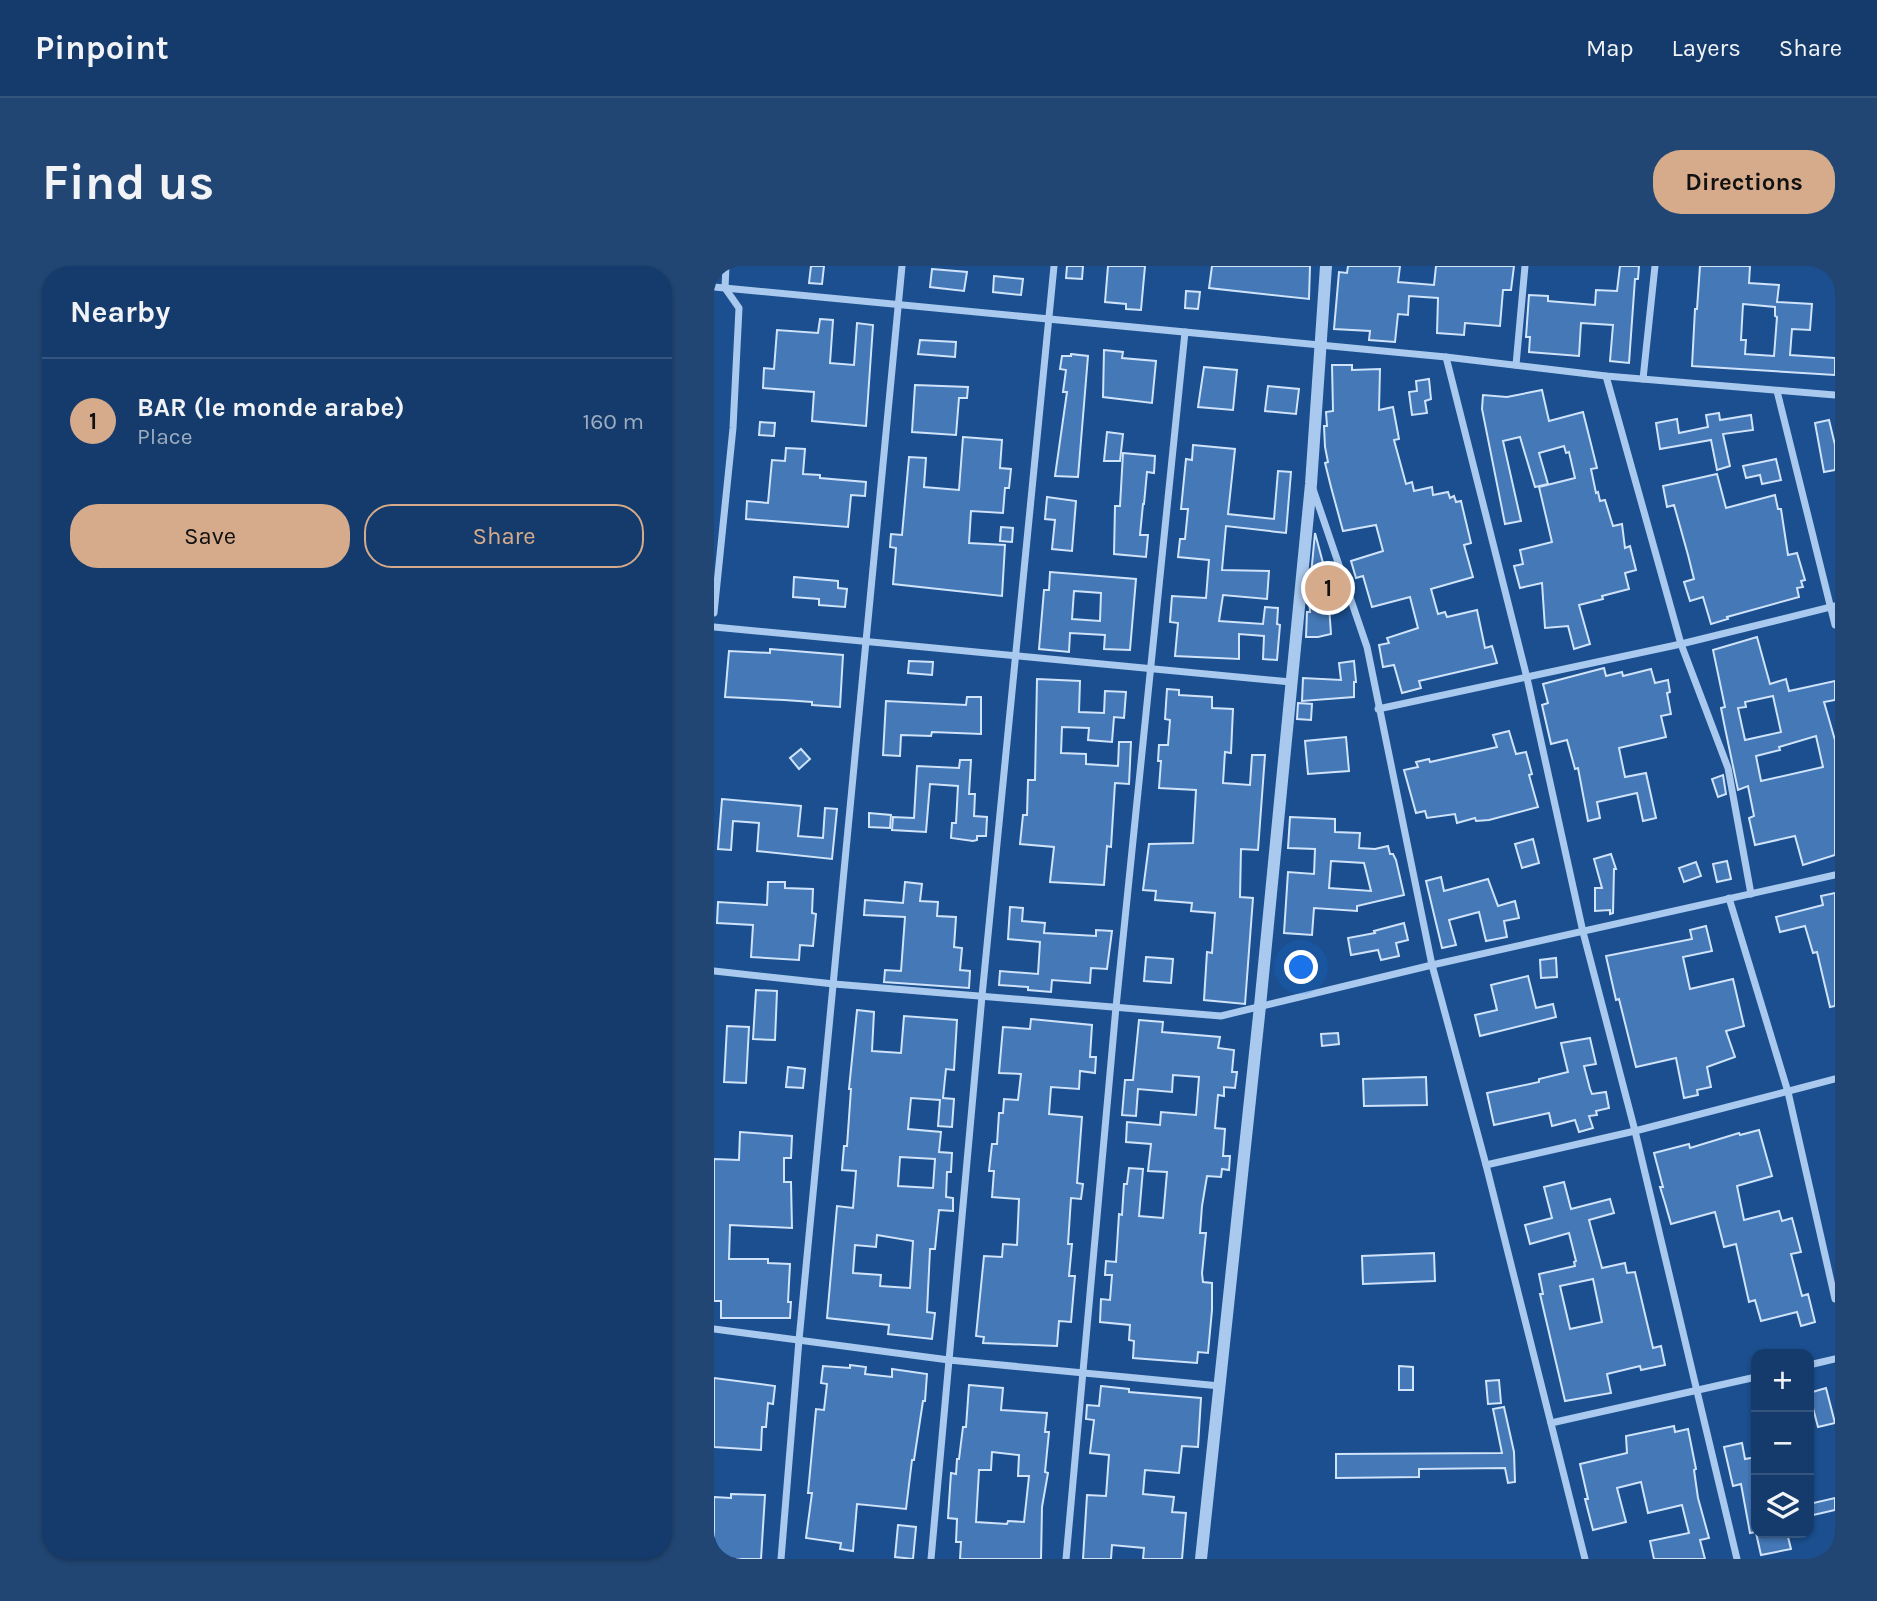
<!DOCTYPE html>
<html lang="en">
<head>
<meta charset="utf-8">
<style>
	:root { --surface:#143b6b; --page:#214673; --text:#f1f3f6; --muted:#9dadc1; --line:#33557e; --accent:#d6ab8b }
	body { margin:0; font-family:Karla,sans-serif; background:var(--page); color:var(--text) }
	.controls { position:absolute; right:21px; bottom:21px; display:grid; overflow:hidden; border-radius:14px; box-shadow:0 2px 5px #0004 }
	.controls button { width:63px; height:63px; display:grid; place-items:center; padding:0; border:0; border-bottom:2px solid var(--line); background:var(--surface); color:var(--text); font:35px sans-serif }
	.you { position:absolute; left:588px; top:702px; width:24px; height:24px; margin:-18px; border:5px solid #fff; border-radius:50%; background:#1a73e8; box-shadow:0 0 0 10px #1a73e833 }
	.badge { display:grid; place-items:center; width:46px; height:46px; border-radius:50%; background:var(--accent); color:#111; font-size:23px; font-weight:700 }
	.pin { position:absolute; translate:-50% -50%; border:4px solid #fff; box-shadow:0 2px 7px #0006 }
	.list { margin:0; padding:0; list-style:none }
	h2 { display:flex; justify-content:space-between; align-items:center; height:91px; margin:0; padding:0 28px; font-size:30px }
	h2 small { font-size:23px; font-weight:400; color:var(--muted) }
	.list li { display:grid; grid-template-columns:46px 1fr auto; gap:21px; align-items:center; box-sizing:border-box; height:126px; padding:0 28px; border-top:2px solid var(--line) }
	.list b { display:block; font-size:26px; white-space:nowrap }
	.list p { margin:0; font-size:23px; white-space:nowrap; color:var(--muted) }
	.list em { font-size:23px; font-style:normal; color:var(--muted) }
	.actions { display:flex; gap:14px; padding:21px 28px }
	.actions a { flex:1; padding:16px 0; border:2px solid var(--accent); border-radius:28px; text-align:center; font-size:24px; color:var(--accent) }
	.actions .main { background:var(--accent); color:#111 }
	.icon { flex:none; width:38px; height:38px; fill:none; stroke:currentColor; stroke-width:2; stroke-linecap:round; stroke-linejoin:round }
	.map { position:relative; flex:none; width:1121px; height:1293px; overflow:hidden; border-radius:28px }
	header { display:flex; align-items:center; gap:42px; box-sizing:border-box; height:98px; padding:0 35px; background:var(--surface); border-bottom:2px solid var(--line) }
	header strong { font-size:33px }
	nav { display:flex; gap:38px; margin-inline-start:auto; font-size:24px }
	.intro { display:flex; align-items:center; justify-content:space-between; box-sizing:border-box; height:168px; padding:0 42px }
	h1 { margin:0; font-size:49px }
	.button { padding:18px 32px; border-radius:28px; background:var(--accent); color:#111; font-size:24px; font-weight:700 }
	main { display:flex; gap:42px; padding:0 42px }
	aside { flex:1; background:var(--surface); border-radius:28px; box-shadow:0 2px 5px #0004 }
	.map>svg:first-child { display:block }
	.building { fill:#4478b7; stroke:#cfe3fa; stroke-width:2; fill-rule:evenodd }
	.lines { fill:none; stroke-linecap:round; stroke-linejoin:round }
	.minor { stroke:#a9c9ee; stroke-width:7 }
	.tertiary { stroke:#a9c9ee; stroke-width:12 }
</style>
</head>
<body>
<header>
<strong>Pinpoint</strong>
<nav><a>Map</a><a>Layers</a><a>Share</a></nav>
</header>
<div class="intro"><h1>Find us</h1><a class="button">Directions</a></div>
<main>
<aside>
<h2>Nearby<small></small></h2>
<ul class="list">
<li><span class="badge">1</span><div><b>BAR (le monde arabe)</b><p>Place</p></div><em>160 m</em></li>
</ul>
<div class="actions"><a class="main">Save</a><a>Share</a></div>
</aside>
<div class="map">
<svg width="1121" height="1293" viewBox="0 0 1121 1293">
	<rect width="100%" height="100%" fill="#1b4f8f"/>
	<g class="building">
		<path d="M97 0H110L108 18 95 17Z"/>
		<path d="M353 0H369L368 13 352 12Z"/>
		<path d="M394 0H431L427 44 412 43V38L391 36Z"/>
		<path d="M498 0H596L595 33 495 22Z"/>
		<path d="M634 0H686L684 16 720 19 722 0H800L797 24H789L786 60 751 57 750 69 723 67 724 32 695 30 694 49 684 48 681 76 655 74 656 65 620 63 625 6 633 7Z"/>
		<path d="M906 0H925L924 13H921L915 97 896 95 899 59 867 57 865 90 815 86 816 71H812L815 29 834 30V35L881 39 882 24 903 25Z"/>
		<path d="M986 0H1036L1035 17 1065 19 1063 36 1098 38 1096 64 1078 63 1076 89 1121 92V109L978 100 981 43H983ZM1029 38 1061 41V50L1063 51 1060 90 1031 88 1032 74H1027Z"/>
		<path d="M218 3 253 6 250 25 216 21Z"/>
		<path d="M280 10 309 13 307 29 279 26Z"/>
		<path d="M472 25 486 26 484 43 471 42Z"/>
		<path d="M106 53 119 54 116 97 140 99 143 57 159 59 152 160 98 155 100 126 49 122 50 102 60 103 63 64 104 67Z"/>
		<path d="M206 74 242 76 241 91 204 88Z"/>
		<path d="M390 84 409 86 408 92 442 95 438 137 389 131Z"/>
		<path d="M357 88 374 90 364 211 341 210 353 126H349L352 104 346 103 348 90H357Z"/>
		<path d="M618 99H638V104L666 103 665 144 679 141 685 173 680 174 692 218 698 216 700 225 718 221 719 229 734 226 736 232 740 230 742 236 747 235 757 277 750 279 759 311 717 323 724 348 731 346 733 351 763 344 771 382 778 380 783 397 705 415 707 422 688 427 680 399 669 401 665 379 675 377 673 372 704 362 696 331 658 341 649 310 642 312 637 295 669 285 662 259 629 265 617 221 611 197 614 196 611 181 610 160H613L612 146 619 145Z"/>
		<path d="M490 101 523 104 519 144 484 141Z"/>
		<path d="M715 113 717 133 711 135 713 147 698 149 695 126 703 125 702 115Z"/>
		<path d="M201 119 254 121 253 132H245L242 169 198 166Z"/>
		<path d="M554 120 585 123 582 148 551 145Z"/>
		<path d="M828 124 835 155 869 146 883 202 877 203 882 227 884 226 886 235 891 234 899 260 908 258 911 282 916 280 922 304 911 307 915 323 888 330 889 333 865 339 876 378 860 383 854 360 831 362 828 317 806 322 800 300 809 298 806 284 838 276 825 221 861 212 855 186 852 187 850 180 825 187 834 218 821 221 806 171 789 175 807 255 791 258 768 143 769 129 793 131Z"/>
		<path d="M1005 147 1006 154 1037 149 1039 164 1009 168 1016 200 1003 204 997 174 946 183 942 157 963 153 965 167 994 161 992 149Z"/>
		<path d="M1115 154 1121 179V204L1110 206 1101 157Z"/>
		<path d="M46 156 61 157 60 170 45 169Z"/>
		<path d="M393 166 409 168 406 195H390Z"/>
		<path d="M249 171 288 174 286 202 297 203 295 222H291L289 247 257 245 255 277 291 279 288 330 179 318 182 282 176 281 177 268 188 269 195 191 212 192 210 221 245 224Z"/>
		<path d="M479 179 521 183 514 248 560 253 564 205 577 206 572 267 512 260 508 304 555 305 553 333 509 329 505 355 549 358 551 341 564 342 563 358 566 359 563 394 549 393 550 370 525 368V393L461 390 464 357 456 356 458 330 492 332 495 294 464 291 466 273H471L474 243H467L472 193 478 194Z"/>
		<path d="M72 182 91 183 89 208 106 209V212L152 216 151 230 137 229 134 261 32 253 33 235 54 237 58 194 71 195Z"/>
		<path d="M409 187 441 190 440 207 433 206 430 238H429L426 269H434L432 291 400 288 401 240H406Z"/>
		<path d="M1062 193 1067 214 1048 218 1046 209 1032 212 1029 200Z"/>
		<path d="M1003 208 1012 242 1061 229 1064 243H1067L1074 289 1083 287 1091 314 1087 315 1089 321 1083 322 1085 331 1013 351 1014 353 997 358 989 331 976 335 970 316 980 313 974 289 960 239 953 241 949 220Z"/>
		<path d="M333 231 362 235 358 285 338 283 341 254 331 253Z"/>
		<path d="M287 261 299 262 298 276 286 275Z"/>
		<path d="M601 267 613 312 617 368 604 371H592L593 346H596L595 330Z"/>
		<path d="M336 306 422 313 416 384 390 383 391 369 356 367 355 386 325 383 330 324H335ZM360 325 387 327 386 355 358 353Z"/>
		<path d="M80 311 124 315V322L133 323 131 341 105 339V333L79 331Z"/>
		<path d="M1043 371 1056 418 1072 413 1075 425 1121 415V434L1110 436 1121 474V589L1089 599 1081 570 1041 579 1035 552 1040 550 1034 520 1024 524 1011 462 1007 442 1011 441 999 384ZM1059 430 1067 466 1031 474 1024 442 1032 441 1031 436ZM1102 470 1109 501 1047 515 1042 490 1066 484 1065 481Z"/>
		<path d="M56 383 129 389 126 441 98 439V436L70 434 11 431 15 385 56 387Z"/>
		<path d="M195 395 219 396 218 409 194 407Z"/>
		<path d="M640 395 642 416H640V431L588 435 589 412 627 414 625 397Z"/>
		<path d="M890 402 892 410 908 406 909 410 937 403 941 417 954 414 956 426 953 427 957 448 947 450 952 471 905 482 911 511 932 507 942 552 929 555 923 527 883 536 886 552 874 555 864 502 861 503 853 474 837 478 828 439 834 437 829 418Z"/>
		<path d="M323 413 366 415 365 446 390 447 391 425 412 426 410 452 400 451 398 476 374 474 375 462 348 461 347 487 372 488V498L404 500 405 476H417L415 518 401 517 397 581 393 580 390 619 336 616 340 581 306 578 309 549H313L314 514H321Z"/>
		<path d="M453 423 465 424V429L498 431V442L519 443 517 487 511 486 509 517 536 519 538 489H551L544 584 527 583 526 631 539 632 531 738 490 734 493 686 498 687 501 647 477 645 478 637 441 634 442 625 429 624 435 578 479 577 482 524 445 522 447 495H444L445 479H454L456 454 451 453Z"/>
		<path d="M253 431H267V468L218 466 217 470 187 469 186 490 169 489 172 435 252 439Z"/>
		<path d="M584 437 598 438 597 454 583 453Z"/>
		<path d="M795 465 802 488 812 486 818 508 815 509 824 541 775 554 762 555 761 552 743 557 741 548 713 552 711 545 702 547 690 504 704 501 702 496 715 493 716 496 783 481 779 469Z"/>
		<path d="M632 471 635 505 594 508 591 475Z"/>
		<path d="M87 483 96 493 85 503 76 492Z"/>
		<path d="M246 494H257L255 528H261L260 550 273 551 272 570H263V574L259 575 237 572 238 557H242L244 520 216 518 212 566 178 564 179 551 200 552 203 500 245 502Z"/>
		<path d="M1009 509 1012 528 1004 531 998 513Z"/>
		<path d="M8 533 87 540 84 570 109 572 111 542 123 543 118 593 43 585 45 557 19 555 17 584 4 583Z"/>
		<path d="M155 547 177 549 176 562 155 561Z"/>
		<path d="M576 551 621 553V566L646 567 645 582 661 583 674 580 676 588H679L682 594 690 629 643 640V645L600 642 598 669 570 667 574 606 600 608 601 583 574 582ZM617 595 650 597 657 625 615 622Z"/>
		<path d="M819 573 825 597 808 602 801 578Z"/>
		<path d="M897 588 902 603H900L899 647 896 648V644L881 645V622H888L880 593Z"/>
		<path d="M1013 595 1017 613 1003 616 999 598Z"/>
		<path d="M982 596 987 610 970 616 965 602Z"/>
		<path d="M727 611 730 625 774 613 784 640 801 635 805 652 790 655 793 671 772 675 765 646 735 654 742 679 728 682 712 615Z"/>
		<path d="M54 616H71V622L99 623 98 647 102 648 99 680 86 679 85 694 37 691 39 659 3 657 4 636 53 639Z"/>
		<path d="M191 616 208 618 206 635 224 636 223 650 242 651 240 681 248 682 246 704 256 705 255 722 170 716 171 704 187 705 191 651 150 649 151 634 189 637Z"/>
		<path d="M1121 627V740L1116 741 1103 686 1099 687 1091 660 1066 666 1062 651 1109 639 1107 630Z"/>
		<path d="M296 641 309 642 308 655 331 657 330 667 382 670V664L398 665 393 703 377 702 376 717 338 714 337 726 314 724V721L285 719 286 705 324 708 326 676 294 673Z"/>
		<path d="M690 657 694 674 682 677 685 690 667 694 664 684 637 689 634 672 661 667 660 665Z"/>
		<path d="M992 660 998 685 969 691 976 723 1019 713 1030 760 1012 765 1021 791 993 801 997 821 983 824 984 829 970 832 962 792 922 801 905 733 902 734 892 690 978 673 976 664Z"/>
		<path d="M432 691 459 693 457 717 430 715Z"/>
		<path d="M842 692 843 711 827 712 826 694Z"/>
		<path d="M814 710 822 742 839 738 842 751 766 770 761 749 783 744 777 719Z"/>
		<path d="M42 724 63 725 61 774 39 773Z"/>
		<path d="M143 744 160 746 158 785 187 787 190 750 243 754 240 804 232 803 229 832 240 833 238 861 224 860 226 834 197 832 194 863 227 866 225 886 238 887 237 906H233L232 931 239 932V945L225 944 221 983H216L213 1046 221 1047 218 1073 174 1068 175 1059 113 1052 123 940 139 942 142 905 128 904 130 880H133L137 823H135ZM186 891 221 893 219 922 184 920ZM163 969 199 975 196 1022 166 1020 167 1009 139 1007 141 979 162 981Z"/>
		<path d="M317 753 378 759 376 791H382L381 807 366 805 365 823 337 821 335 848 368 851 363 917 369 918 367 933 357 932 354 978H358L355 1010H361L357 1056 345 1055 343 1080 269 1077 270 1071 262 1070 270 990 288 991 289 978 303 979 305 933 278 931 280 905H275L278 878H283L285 847H289L290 833 304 834 307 808 285 807 289 761 316 763Z"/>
		<path d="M425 754 449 756 448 766 506 771 504 782 520 784 518 806H523L521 822 510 821V830L504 829 501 862 511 863 509 890H516L515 904 508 903 507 911 493 910 488 940 486 967H492L488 1007 489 1016 498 1017V1044L494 1087 484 1086 483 1097 419 1092 420 1075 415 1074 416 1059 386 1056 387 1033 396 1034 398 1009H391L392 995 402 996 405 948 408 949 410 918H413L415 902 429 903 425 950 449 952 453 906 434 905 437 878 412 876 413 856 446 859 447 846 482 849 485 811 459 809 458 826 424 823 422 850 408 849 411 814H419Z"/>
		<path d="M13 760 35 761 32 817 10 816Z"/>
		<path d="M624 767 625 778 608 780 607 768Z"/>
		<path d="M876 772 882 798 870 800 876 823 878 828 892 826 895 842 882 845 883 849 875 850 879 862 865 866 861 854 838 860 835 847 780 859 773 827 825 816V813L854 806 847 777Z"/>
		<path d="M74 801 91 803 89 822 72 821Z"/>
		<path d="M712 811 713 839 650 840 649 813Z"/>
		<path d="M1045 864 1058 910 1023 920 1030 954 1065 945 1068 955 1078 952 1087 986 1077 988 1088 1030 1094 1028 1101 1056 1087 1060 1083 1046 1047 1055 1041 1034 1035 1036 1022 978 1010 981 1001 946 957 958 951 937 946 921H949L940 887 975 878 976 882 1025 867 1026 869Z"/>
		<path d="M26 866 78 870 77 892H70V916H77L78 962 16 959 15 993H54V997L76 998 74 1036H77L76 1052H7V1035H0V893L25 894Z"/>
		<path d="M850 916 857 943 896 933 900 947 875 954 888 1002 911 997 913 1007 921 1006 939 1082 947 1080 951 1099 927 1104 926 1100 893 1108 897 1127 851 1135 826 1028H829L825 1008 861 1000 860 996 862 995 855 967 816 978 811 959 838 952 830 921ZM879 1013 888 1056 856 1063 846 1020Z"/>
		<path d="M720 987 721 1015 649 1018 648 990Z"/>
		<path d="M136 1099 152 1101 151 1108 178 1111V1103L213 1108 211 1135H209L200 1194H198L192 1243 143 1238 139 1285 126 1283 127 1277 92 1272 98 1227H94L102 1143 110 1144 113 1118 107 1117 109 1100 136 1102Z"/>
		<path d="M685 1100 699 1101V1124H685Z"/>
		<path d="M0 1112 61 1120 59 1138 54 1137 52 1161H48L47 1184 0 1181Z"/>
		<path d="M785 1114 787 1137 774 1138 772 1115Z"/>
		<path d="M255 1119 289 1122 287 1144 333 1147 331 1166H335L331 1206 334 1207 328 1241 327 1293H246L247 1276H242L243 1253 234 1252 237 1207 242 1208 243 1193H245L249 1161H252ZM278 1186 305 1189 304 1210H315L310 1256 294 1255 293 1258 262 1256 265 1204H277Z"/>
		<path d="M387 1120 415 1123V1126L487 1132 484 1181 468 1180 465 1207 431 1204 429 1228 460 1231 458 1246 472 1247 468 1293H429L430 1282 398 1279 397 1293H369L373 1229 392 1230 395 1189 376 1187 380 1154 372 1153 373 1139 385 1140Z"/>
		<path d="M1112 1122 1121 1157 1104 1161 1095 1127Z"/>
		<path d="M790 1141 800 1186 801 1216 794 1217 791 1202 705 1203V1211L622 1212V1188L788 1187 779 1143Z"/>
		<path d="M960 1160 961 1166 974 1163 982 1203 980 1204 984 1232 995 1272 986 1274 991 1293H940L936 1275 975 1267 968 1239 934 1247 927 1216 903 1222 912 1256 879 1264 871 1233H874L866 1198 913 1187 912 1170Z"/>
		<path d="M1028 1177 1031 1193 1042 1191V1266L1036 1267 1027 1218 1019 1220 1010 1181Z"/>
		<path d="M17 1228 51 1229 47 1293H0V1231L17 1232Z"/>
		<path d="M1121 1232V1244L1095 1250V1238Z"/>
		<path d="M184 1259 202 1261 199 1293 181 1291Z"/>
		<path d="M1042 1267H1073L1077 1283 1047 1289Z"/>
	</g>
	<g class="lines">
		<g class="minor">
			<path d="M0 21 732 91 892 110 1121 129"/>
			<path d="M732 91 813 412 869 666 921 865 1023 1293"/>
			<path d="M802 99 811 0"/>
			<path d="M892 110 967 378 1014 502 1037 628"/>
			<path d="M929 113 941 0"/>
			<path d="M1063 125 1121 359"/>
			<path d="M599 223 653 381 718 699 772 899 871 1293"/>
			<path d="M0 347 19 162 25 42 11 22 12 0"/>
			<path d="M0 361 577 416"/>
			<path d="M664 443 967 378 1121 340"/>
			<path d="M1015 632 1074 826 1121 1033"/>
			<path d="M0 705 120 718 507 750 718 699 1121 609"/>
			<path d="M772 899 921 865 1121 813"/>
			<path d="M0 1063 235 1094 506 1120"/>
			<path d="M1095 1099 1121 1093"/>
			<path d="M837 1157 1042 1111"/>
			<path d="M67 1293 85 1074 188 0"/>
			<path d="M217 1293 268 730 340 0"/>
			<path d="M352 1293 402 741 471 66"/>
		</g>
		<path class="tertiary" d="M487 1293 546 740 597 218 612 0"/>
	</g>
</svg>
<div class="controls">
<button>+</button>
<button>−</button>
<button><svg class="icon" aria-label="layers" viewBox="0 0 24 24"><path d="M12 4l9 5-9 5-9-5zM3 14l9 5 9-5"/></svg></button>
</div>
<div class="you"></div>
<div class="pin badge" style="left:614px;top:322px">1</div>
</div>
</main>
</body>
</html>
